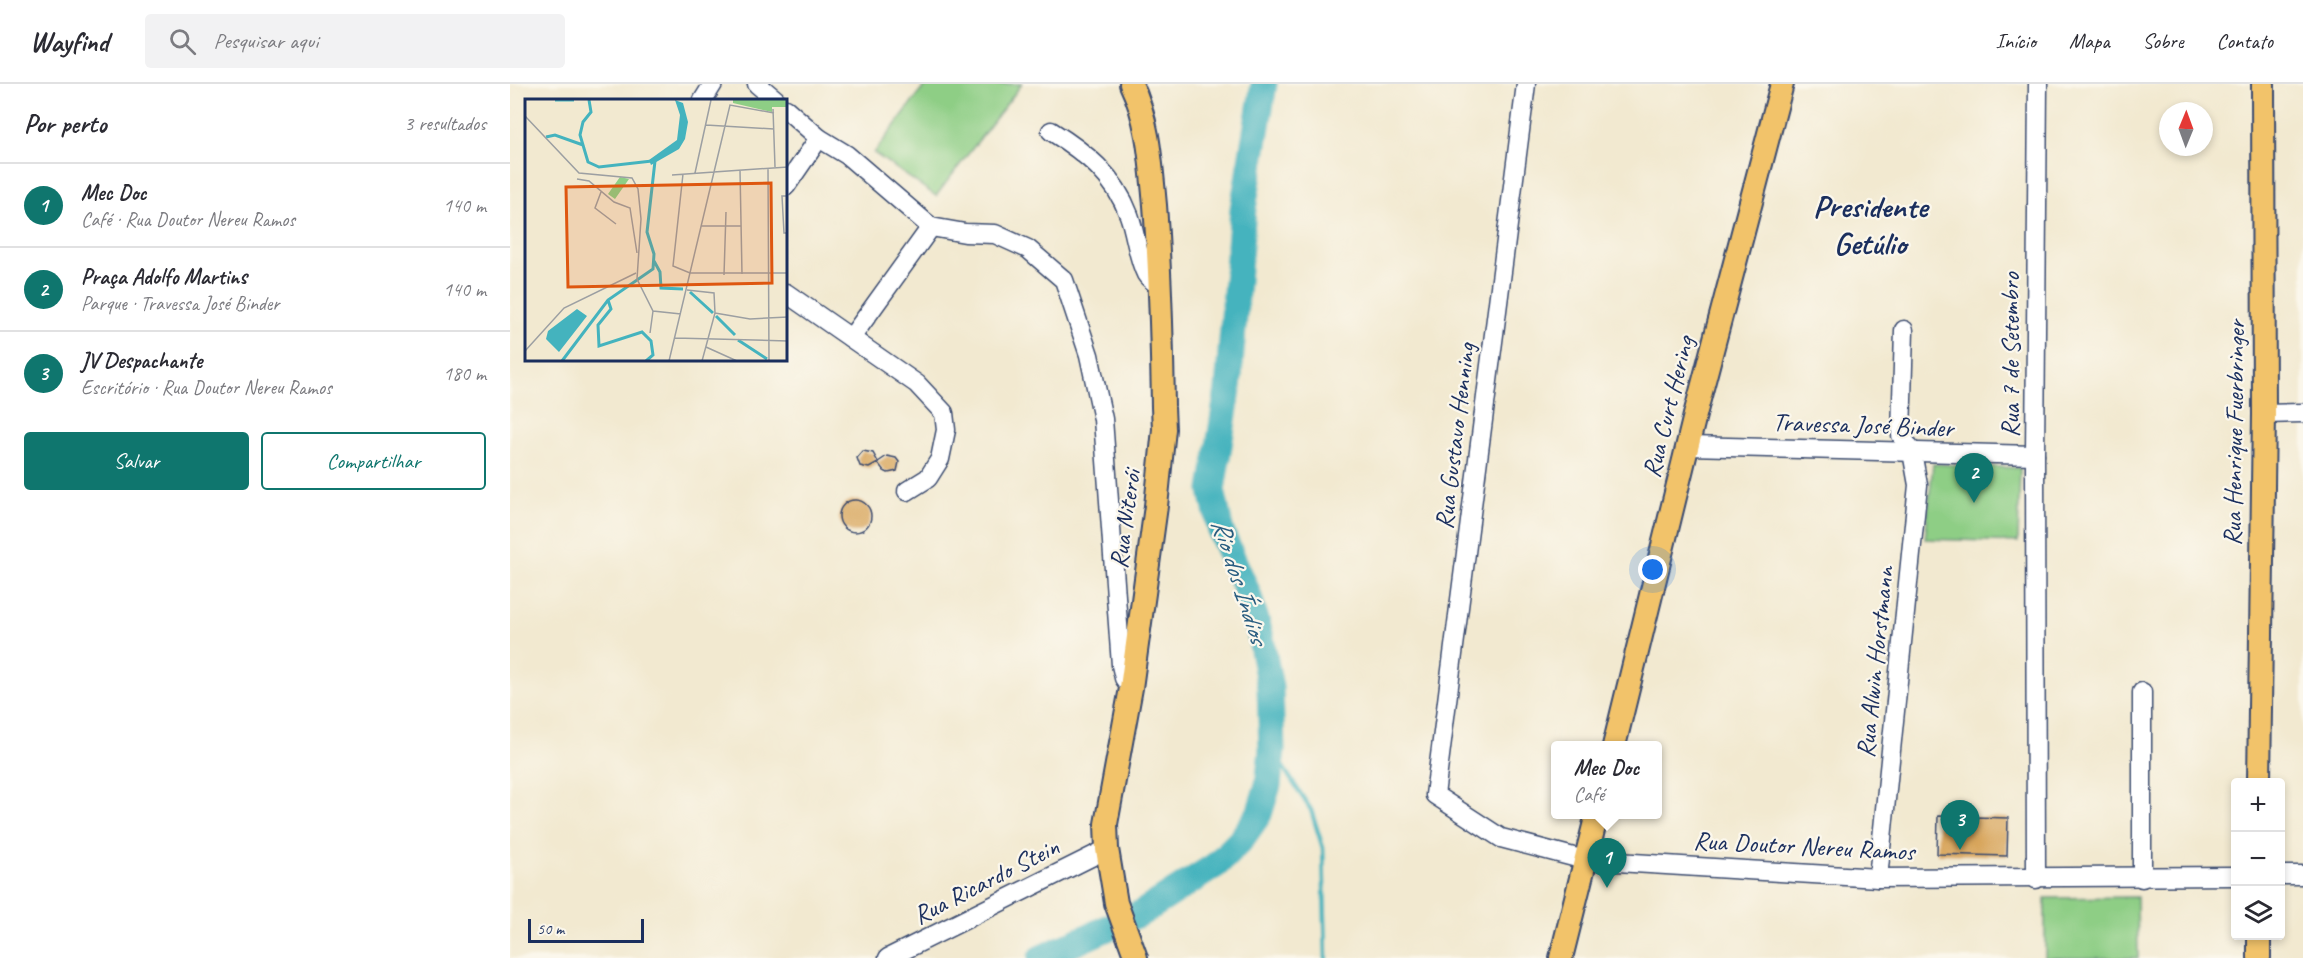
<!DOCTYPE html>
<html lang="pt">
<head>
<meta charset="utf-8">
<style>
	:root { --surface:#fff; --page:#f2f2f3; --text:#2b2b33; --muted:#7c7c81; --line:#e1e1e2; --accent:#0f766e }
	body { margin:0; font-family:Caveat,sans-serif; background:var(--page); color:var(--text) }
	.controls { position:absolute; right:18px; bottom:18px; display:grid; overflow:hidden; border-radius:6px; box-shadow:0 3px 9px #0003 }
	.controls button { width:54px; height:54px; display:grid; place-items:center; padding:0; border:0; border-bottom:2px solid var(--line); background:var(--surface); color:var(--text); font:30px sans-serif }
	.compass { position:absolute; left:1649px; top:18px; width:54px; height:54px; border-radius:50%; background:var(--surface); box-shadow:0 3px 9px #0003; rotate:1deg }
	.scale { position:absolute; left:18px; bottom:15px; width:116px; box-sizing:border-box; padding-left:6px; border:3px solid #1b2f5e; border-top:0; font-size:16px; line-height:21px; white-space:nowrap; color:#1b2f5e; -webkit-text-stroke:4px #fbf7ec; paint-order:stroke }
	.you { position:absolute; left:1143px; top:486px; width:21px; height:21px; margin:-15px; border:4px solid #fff; border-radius:50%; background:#1a73e8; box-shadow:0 0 0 9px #1a73e833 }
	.badge { display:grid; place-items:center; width:39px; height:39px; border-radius:50%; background:var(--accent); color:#fff; font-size:20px; font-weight:700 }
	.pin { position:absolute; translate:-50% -50px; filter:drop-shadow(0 2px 3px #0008) }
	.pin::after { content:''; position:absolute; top:32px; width:21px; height:18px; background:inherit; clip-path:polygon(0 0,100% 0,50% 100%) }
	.popup { position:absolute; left:1041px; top:657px; width:111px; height:78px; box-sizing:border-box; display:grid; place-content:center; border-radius:6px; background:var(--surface); filter:drop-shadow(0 2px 4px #0005); font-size:20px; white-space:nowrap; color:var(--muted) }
	.popup b { font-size:22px; color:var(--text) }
	.popup::after { content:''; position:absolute; left:50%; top:100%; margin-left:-12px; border:12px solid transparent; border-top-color:var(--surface) }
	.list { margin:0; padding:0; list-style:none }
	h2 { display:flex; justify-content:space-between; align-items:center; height:78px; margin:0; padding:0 24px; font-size:26px }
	h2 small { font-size:20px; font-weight:400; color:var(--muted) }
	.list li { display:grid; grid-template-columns:39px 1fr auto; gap:18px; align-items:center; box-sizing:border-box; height:84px; padding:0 24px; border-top:2px solid var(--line) }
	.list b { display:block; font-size:22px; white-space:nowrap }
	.list p { margin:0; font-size:20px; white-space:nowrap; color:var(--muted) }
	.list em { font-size:20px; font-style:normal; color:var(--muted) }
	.actions { display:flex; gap:12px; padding:18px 24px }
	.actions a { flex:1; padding:14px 0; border:2px solid var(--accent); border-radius:6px; text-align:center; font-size:21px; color:var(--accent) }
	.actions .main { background:var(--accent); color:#fff }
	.icon { flex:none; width:33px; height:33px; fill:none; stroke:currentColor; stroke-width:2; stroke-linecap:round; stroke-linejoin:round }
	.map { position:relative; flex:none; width:1793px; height:874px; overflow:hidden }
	header { display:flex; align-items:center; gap:36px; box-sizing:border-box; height:84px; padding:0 30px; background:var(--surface); border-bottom:2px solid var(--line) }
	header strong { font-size:28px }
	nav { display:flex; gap:33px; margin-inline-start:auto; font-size:21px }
	.search { width:420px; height:54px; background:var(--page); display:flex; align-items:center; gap:15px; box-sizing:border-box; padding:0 21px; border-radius:6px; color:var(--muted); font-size:22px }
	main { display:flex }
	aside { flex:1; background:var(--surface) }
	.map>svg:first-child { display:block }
	.green { fill:#8ece85; stroke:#547e72; stroke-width:1.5 }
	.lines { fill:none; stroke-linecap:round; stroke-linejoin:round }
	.stream { stroke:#44b3be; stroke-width:4.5 }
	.river { stroke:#44b3be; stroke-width:27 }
	.building { fill:#d8a55b }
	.minor-casing { stroke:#3b4b6f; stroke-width:21 }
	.major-casing { stroke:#3b4b6f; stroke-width:26 }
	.minor { stroke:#fff; stroke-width:18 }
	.major { stroke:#f2c36a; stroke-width:22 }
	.labels { text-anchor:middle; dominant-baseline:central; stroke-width:4.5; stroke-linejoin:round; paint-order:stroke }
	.street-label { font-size:26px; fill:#1b2f5e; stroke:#fbf7ec }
	.water-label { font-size:27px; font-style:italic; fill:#295d80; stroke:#fbf7ec }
	.district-label { font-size:32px; font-weight:bold; fill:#1b2f5e; stroke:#fbf7ec }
	.inset-river { fill:none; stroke:#44b3be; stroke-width:3 }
	.inset-road { fill:none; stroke:#9c9fa2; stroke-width:1.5 }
	.view { fill:#de5710; fill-opacity:0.15; stroke:#de5710; stroke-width:3 }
	.inset-edge { fill:none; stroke:#1b2f5e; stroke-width:3 }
</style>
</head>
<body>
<header>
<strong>Wayfind</strong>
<div class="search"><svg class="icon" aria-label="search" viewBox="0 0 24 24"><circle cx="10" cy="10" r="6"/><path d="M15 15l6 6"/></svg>Pesquisar aqui</div>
<nav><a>Início</a><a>Mapa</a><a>Sobre</a><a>Contato</a></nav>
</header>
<main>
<aside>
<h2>Por perto<small>3 resultados</small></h2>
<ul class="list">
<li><span class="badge">1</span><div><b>Mec Doc</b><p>Café · Rua Doutor Nereu Ramos</p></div><em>140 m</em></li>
<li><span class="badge">2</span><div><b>Praça Adolfo Martins</b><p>Parque · Travessa José Binder</p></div><em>140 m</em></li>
<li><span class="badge">3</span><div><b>JV Despachante</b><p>Escritório · Rua Doutor Nereu Ramos</p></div><em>180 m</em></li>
</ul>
<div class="actions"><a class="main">Salvar</a><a>Compartilhar</a></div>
</aside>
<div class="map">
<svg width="1793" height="874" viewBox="0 0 1793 874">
	<rect width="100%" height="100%" fill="#fbf7ec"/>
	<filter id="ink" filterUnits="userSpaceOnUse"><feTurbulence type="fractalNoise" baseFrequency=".0167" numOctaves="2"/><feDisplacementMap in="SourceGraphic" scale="12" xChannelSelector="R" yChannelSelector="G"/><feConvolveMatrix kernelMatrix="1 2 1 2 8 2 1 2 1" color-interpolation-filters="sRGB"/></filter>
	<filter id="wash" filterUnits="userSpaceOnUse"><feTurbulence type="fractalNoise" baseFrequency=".008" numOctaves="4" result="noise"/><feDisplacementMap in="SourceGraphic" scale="24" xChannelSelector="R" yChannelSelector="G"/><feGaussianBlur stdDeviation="1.35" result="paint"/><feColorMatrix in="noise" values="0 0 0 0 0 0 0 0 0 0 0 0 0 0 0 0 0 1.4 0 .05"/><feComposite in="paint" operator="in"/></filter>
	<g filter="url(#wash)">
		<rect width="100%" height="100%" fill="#f2e9d0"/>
		<g class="green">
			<path d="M416 0H512L426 112 364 69Z"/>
			<path d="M1423 380 1510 384 1508 458 1415 455Z"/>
			<path d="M1627 813 1628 874H1535V814Z"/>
		</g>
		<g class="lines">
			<path class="stream" d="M762 666 801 726 813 764 816 874"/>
			<path class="river" d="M531 874 633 828 706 781 730 757 749 730 758 701 762 666 760 603 750 550 738 510 711 448 702 406 718 305 733 125 754 0"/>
		</g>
		<g id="blocks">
			<g class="building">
				<path d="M353 367 363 369 368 378 377 372 386 374 389 378 387 387 378 389 374 387 368 379 359 384 350 382 347 374Z"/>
				<circle cx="345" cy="432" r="16"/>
				<path d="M1428 732 1498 734 1497 772 1427 770Z"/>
			</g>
		</g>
	</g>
	<g filter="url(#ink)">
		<use href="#blocks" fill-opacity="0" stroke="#3b4b6f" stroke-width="1.5"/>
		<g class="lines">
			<defs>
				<g id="minor">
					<path d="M247 0 266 16"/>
					<path d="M1016 0 925 711 991 754 1075 776 1368 794 1726 792"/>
					<path d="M193 16 203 0"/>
					<path d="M276 25 309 54 337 71 421 143 455 149 485 150 518 165 554 196 579 271 593 335 611 581 614 594 621 604"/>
					<path d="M541 47C576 69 604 91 619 131 626 150 627 172 636 190 639 195 646 199 650 202"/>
					<path d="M276 102 309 54"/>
					<path d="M276 209 407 300 434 329 436 346 430 375 418 394 397 407"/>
					<path d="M341 254 421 143"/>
					<path d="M1754 330 1793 329"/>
					<path d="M1179 362 1525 371"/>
					<path d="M1770 791H1793"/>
					<path d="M1368 794 1408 401 1402 368 1391 351 1394 246"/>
					<path d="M1632 794V608"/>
					<path d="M1526 795 1525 371 1528 0"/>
					<path d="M378 874 597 765"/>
				</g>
				<g id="major">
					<path d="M621 0C639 37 641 81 645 121 650 188 652 256 653 323L654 345 646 422 621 604 596 740 597 765 606 819 626 874"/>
					<path d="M1104 662 1186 327 1272 0"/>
					<path d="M1749 698 1754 330 1753 0"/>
					<path d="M1749 852V874"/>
					<path d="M1051 874 1087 730"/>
				</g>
			</defs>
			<use href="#minor" class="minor-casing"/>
			<use href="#major" class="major-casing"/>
			<use href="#minor" class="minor"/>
			<use href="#major" class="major"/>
		</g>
	</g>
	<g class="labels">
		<g class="street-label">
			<text transform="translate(1500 271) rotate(-90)">Rua 7 de Setembro</text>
			<text transform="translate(1158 323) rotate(-76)">Rua Curt Hering</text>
			<text transform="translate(1353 341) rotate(2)">Travessa José Binder</text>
			<text transform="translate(1724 349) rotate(-89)">Rua Henrique Fuerbringer</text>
			<text transform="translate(945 352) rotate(-83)">Rua Gustavo Henning</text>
			<text transform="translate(615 435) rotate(-82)">Rua Niterói</text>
			<text transform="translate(1365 578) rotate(-84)">Rua Alwin Horstmann</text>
			<text transform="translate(1294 762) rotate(3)">Rua Doutor Nereu Ramos</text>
			<text transform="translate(476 797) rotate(-27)">Rua Ricardo Stein</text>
		</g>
		<g class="water-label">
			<text transform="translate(730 497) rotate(72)">Rio dos Índios</text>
		</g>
		<g class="district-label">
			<text x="1360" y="122">Presidente<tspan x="1360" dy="37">Getúlio</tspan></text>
		</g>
	</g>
	<g transform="translate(15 15)">
		<rect width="262" height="262" fill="#f2e9d0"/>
		<path d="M208 1H262L261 8H247V13L208 4ZM95 78 104 80 90 100 83 95Z" fill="#8ece85"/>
		<path d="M150 1 158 4 163 23 160 40 154 50 126 66 124 61 152 41 155 16ZM52 210 62 217 34 253 21 240 23 232Z" fill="#44b3be"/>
		<path class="inset-river" d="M30 1H49M64 1 66 13 58 23 55 36 63 63 74 68 127 62M21 38 30 36 58 46M129 162 135 173 136 189 158 190M165 193 188 214M83 201 86 210 73 226 74 247 117 233 126 242 128 256 121 262M191 217 210 236M213 241 242 260M37 262 83 201 128 170 129 155 122 133 130 62"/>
		<path class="inset-road" d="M248 10 250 68M0 17 54 74 107 79 113 90 116 120 112 180 128 212 156 215M181 26 249 30M243 69 244 262M215 71 217 175M170 74 186 1M158 75 148 167 165 174H263M147 76 189 73 205 6 249 14M52 80 64 82 89 103 105 109 112 154M76 93 70 109 91 125M263 97H257L259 134H263M176 127H216M199 176 201 113M162 191 189 194 190 214 177 262M190 214 225 220 263 218M125 234 128 212M150 239 263 242M181 248 212 262M0 252 39 209 111 174M144 262 189 73 263 68"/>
		<path class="view" d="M246 84 247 184 43 188 41 88Z"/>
		<rect width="262" height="262" class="inset-edge"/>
	</g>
</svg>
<div class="controls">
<button>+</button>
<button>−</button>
<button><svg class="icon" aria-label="layers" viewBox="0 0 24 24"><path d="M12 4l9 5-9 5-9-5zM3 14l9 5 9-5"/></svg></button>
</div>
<svg class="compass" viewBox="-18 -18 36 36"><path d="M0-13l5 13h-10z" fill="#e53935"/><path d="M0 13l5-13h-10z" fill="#7c7c81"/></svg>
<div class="scale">50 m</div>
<div class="you"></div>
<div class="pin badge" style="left:1097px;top:804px">1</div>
<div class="popup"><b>Mec Doc</b>Café</div>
<div class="pin badge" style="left:1464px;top:419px">2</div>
<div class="pin badge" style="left:1450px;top:766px">3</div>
</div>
</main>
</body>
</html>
